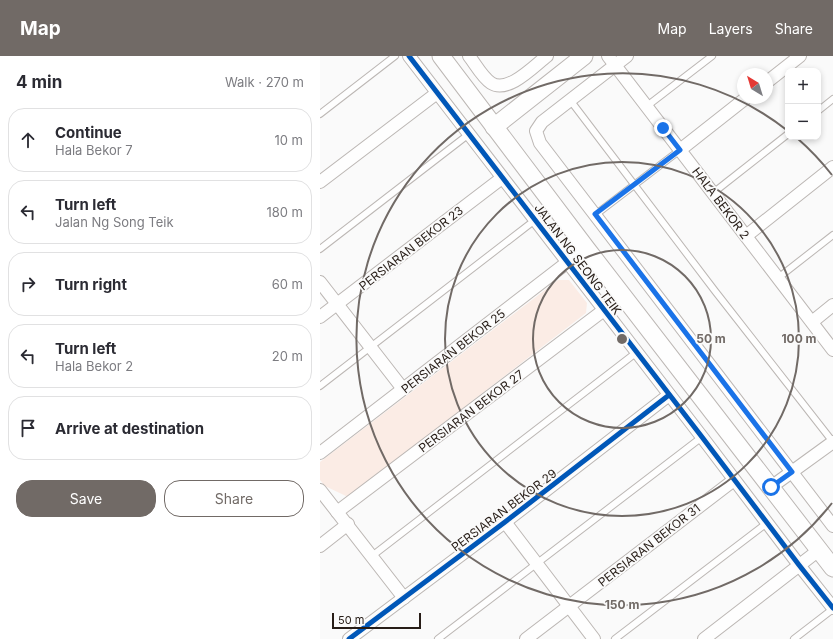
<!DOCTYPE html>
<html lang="en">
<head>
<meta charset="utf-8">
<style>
	:root { --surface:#fff; --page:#f2f2f3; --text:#2b2b33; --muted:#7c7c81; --line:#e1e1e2; --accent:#716a66 }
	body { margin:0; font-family:Inter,sans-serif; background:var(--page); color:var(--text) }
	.controls { position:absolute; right:12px; top:12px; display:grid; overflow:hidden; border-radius:8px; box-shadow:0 2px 6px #0003 }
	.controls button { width:36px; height:36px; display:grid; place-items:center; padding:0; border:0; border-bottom:1px solid var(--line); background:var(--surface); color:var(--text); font:20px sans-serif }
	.compass { position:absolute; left:417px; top:12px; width:36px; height:36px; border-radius:50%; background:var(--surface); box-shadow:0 2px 6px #0003; rotate:322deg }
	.scale { position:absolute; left:12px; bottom:10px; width:89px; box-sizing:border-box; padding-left:4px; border:2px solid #271d17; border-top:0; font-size:11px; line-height:14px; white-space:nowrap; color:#271d17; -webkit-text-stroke:3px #fafafa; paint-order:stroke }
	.stop { position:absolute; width:12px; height:12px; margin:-9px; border:3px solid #1a73e8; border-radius:50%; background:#fff }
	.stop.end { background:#1a73e8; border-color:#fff; box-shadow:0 1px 4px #0008 }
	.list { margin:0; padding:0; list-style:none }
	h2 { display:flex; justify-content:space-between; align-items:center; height:52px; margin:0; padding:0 16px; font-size:17px }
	h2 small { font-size:13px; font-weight:400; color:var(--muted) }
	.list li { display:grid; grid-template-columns:26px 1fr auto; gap:12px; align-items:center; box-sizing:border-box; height:64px; margin:0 8px 8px; padding:0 8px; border:1px solid var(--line); border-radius:16px }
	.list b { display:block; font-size:15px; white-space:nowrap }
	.list p { margin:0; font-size:13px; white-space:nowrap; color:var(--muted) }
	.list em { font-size:13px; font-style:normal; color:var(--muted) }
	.actions { display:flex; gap:8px; padding:12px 16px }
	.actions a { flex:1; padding:9px 0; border:1px solid var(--accent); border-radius:16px; text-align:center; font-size:14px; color:var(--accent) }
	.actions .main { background:var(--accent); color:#fff }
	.icon { flex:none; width:22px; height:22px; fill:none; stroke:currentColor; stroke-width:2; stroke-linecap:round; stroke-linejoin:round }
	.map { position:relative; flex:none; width:513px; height:583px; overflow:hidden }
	header { display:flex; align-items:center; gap:24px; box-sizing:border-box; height:56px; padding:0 20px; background:var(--accent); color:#fff }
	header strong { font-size:19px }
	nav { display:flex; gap:22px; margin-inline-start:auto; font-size:14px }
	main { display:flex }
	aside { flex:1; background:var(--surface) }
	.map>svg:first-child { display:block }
	.green { fill:#fbece5 }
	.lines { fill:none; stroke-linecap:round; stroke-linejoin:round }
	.lane-casing { stroke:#bcb7b4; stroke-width:8 }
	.street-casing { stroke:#bcb7b4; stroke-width:14 }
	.secondary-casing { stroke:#bcb7b4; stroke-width:19 }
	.lane { stroke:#fefefe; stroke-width:6 }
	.street { stroke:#fefefe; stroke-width:12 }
	.secondary { stroke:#fefefe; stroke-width:17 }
	.cycleway-casing { stroke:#fafafa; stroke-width:8 }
	.cycleway { stroke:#0057b8; stroke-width:5 }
	.route { stroke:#1a73e8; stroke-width:5 }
	.ring { fill:none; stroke:#716a66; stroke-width:2 }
	.labels { text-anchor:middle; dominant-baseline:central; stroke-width:3.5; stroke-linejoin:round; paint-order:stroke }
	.street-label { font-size:12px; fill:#271d17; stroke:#fafafa }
	.centre { fill:#716a66; stroke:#fafafa; stroke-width:2 }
	.ring-label { font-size:12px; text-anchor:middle; font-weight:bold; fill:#716a66; stroke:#fafafa; stroke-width:3.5; stroke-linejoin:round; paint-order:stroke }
</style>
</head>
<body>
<header>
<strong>Map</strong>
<nav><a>Map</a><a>Layers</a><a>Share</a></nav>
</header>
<main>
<aside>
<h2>4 min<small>Walk · 270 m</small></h2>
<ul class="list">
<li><svg class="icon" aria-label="ahead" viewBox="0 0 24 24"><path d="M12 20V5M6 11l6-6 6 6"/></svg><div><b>Continue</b><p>Hala Bekor 7</p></div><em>10 m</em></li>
<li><svg class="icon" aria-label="left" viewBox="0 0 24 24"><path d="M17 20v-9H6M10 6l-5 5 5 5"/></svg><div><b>Turn left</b><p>Jalan Ng Song Teik</p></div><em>180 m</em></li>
<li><svg class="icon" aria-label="right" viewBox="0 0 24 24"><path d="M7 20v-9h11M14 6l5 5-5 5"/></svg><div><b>Turn right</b></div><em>60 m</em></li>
<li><svg class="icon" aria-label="left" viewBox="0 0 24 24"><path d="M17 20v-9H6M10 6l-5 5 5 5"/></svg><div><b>Turn left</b><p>Hala Bekor 2</p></div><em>20 m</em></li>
<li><svg class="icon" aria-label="arrive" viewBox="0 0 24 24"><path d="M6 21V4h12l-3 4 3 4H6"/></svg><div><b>Arrive at destination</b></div></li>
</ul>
<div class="actions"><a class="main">Save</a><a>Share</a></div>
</aside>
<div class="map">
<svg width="513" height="583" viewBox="0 0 513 583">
	<rect width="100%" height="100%" fill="#fafafa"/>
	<path class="green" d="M238 224H249L267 247 266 257 28 441 5 430 0 424V406Z"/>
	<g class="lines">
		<defs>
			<g id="lane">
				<path d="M250 44 395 235 513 386"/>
				<path d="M327 50 392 0"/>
				<path d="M498 55 513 43"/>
				<path d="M0 58 75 0"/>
				<path d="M393 137 468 78"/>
				<path d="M275 159 360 94"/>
				<path d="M0 193 149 78"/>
				<path d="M458 222 513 179"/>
				<path d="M0 330 215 164"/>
				<path d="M52 500 317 296"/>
				<path d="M118 583 382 381"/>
				<path d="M295 583 447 467"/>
				<path d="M474 583 513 553"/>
			</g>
			<g id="street">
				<path d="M89 0 382 381 479 509 513 552"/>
				<path d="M149 0C156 9 162 21 171 27 188 38 214 10 227 0"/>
				<path d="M288 0 513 294"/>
				<path d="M307 0 222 66 216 75 220 87 513 470"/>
				<path d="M447 26 480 0"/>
				<path d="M360 94 426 42"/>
				<path d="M0 126 117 37"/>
				<path d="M426 180 513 111"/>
				<path d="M0 226 83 333"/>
				<path d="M0 261 182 122"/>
				<path d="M492 266 513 249"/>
				<path d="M0 397 266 192"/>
				<path d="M451 431 513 386"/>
				<path d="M0 434 84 542"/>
				<path d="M17 456 284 254"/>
				<path d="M185 466 274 583"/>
				<path d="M0 490 28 468"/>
				<path d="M29 583 185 466 349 339"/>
				<path d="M206 583 414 424"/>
				<path d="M384 583 499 494"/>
			</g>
			<g id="secondary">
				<path d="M121 0 266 192 513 512"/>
				<path d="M174 71 264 0"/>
			</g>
		</defs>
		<use href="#lane" class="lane-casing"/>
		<use href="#street" class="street-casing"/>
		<use href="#secondary" class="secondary-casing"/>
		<use href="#lane" class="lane"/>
		<use href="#street" class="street"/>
		<use href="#secondary" class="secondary"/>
		<defs>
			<g id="cycleway">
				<path d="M89 0 382 381 479 509 513 552"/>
				<path d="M29 583 185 466 349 339"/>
			</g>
		</defs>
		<use href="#cycleway" class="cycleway-casing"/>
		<use href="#cycleway" class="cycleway"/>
	</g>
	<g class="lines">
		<path class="route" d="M343 72 360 94 275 158 472 416 451 431"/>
	</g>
	<g class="ring">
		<circle cx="302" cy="283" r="89"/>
		<circle cx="302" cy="283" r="177"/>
		<path d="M512 447A266 266 0 1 1 468 75M477 82A266 266 0 0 1 512 119"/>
	</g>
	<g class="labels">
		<g class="street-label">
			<text transform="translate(401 147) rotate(53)">HALA BEKOR 2</text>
			<text transform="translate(91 192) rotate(-38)">PERSIARAN BEKOR 23</text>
			<text transform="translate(258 203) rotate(53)">JALAN NG SEONG TEIK</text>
			<text transform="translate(133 295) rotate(-38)">PERSIARAN BEKOR 25</text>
			<text transform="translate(151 355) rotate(-37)">PERSIARAN BEKOR 27</text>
			<text transform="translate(184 454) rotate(-37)">PERSIARAN BEKOR 29</text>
			<text transform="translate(329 489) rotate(-38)">PERSIARAN BEKOR 31</text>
		</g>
	</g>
	<circle cx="302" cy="283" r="6" class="centre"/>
	<g class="ring-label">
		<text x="391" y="287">50 m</text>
		<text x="479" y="287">100 m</text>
		<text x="302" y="553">150 m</text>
	</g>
</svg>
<div class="controls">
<button>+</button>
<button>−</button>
</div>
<svg class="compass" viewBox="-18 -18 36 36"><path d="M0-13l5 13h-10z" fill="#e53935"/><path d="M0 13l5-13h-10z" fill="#7c7c81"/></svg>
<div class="scale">50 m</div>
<div class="stop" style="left:451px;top:431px"></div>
<div class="stop end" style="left:343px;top:72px"></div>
</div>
</main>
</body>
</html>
